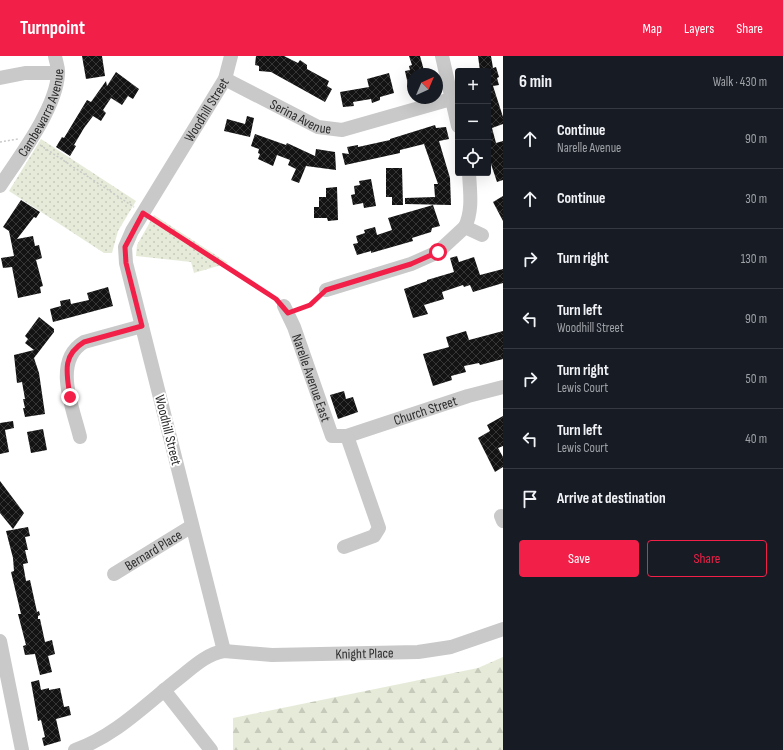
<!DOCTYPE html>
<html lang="en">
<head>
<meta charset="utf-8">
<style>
	:root { --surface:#171b24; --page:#20242c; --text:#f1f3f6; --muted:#9ea1a6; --line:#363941; --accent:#f21f48 }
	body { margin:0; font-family:"Sofia Sans Condensed",sans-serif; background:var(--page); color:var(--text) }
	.controls { position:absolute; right:12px; top:12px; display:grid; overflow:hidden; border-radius:4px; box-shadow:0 4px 16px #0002 }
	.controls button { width:36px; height:36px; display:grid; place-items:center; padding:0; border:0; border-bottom:1px solid var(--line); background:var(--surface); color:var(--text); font:20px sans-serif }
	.compass { position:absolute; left:407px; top:12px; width:36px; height:36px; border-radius:50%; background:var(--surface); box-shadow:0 4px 16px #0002; rotate:44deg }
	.stop { position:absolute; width:12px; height:12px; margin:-9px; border:3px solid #f21f48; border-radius:50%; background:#fff }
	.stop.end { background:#f21f48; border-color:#fff; box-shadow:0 1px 4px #0008 }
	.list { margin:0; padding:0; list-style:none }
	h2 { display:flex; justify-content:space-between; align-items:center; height:52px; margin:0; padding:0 16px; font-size:17px }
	h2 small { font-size:13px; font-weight:400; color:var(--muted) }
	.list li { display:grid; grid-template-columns:26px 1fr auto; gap:12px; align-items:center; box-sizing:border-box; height:60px; padding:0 16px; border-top:1px solid var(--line) }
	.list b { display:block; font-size:15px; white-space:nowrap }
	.list p { margin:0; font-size:13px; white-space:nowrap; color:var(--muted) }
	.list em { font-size:13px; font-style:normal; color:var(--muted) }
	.actions { display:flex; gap:8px; padding:12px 16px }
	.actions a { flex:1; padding:9px 0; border:1px solid var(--accent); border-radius:4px; text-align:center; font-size:14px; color:var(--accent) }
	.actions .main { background:var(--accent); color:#fff }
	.icon { flex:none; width:22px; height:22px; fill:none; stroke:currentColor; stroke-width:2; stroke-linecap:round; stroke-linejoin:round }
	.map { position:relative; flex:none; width:503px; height:694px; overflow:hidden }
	header { display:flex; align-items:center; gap:24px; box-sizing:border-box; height:56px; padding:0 20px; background:var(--accent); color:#fff }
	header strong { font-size:19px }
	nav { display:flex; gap:22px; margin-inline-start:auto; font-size:14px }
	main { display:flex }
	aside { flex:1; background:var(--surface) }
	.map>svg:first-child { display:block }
	.forest { fill:url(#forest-firs) }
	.park { fill:url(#park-dots) }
	.building { fill:url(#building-cross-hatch) }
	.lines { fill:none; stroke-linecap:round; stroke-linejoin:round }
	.path { stroke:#c9c9c9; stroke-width:1.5; stroke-dasharray:2 2; stroke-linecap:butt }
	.minor { stroke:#c9c9c9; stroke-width:14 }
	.route { stroke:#f21f48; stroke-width:5 }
	.labels { text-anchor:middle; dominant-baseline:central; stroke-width:4; stroke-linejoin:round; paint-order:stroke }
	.street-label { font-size:14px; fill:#2c2c2c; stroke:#fff }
</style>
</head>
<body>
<header>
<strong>Turnpoint</strong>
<nav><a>Map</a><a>Layers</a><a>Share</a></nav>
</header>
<main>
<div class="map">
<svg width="503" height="694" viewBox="0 0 503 694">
	<defs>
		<pattern id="forest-firs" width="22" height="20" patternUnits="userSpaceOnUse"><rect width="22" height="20" fill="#e5ebd8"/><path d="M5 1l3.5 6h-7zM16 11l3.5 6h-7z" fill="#c5caba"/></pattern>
		<pattern id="park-dots" width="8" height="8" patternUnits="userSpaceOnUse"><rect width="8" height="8" fill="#e5ebd8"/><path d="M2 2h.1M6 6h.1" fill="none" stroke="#c5caba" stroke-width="1.8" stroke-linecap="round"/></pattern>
		<pattern id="building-cross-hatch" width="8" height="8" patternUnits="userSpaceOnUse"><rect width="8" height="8" fill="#131313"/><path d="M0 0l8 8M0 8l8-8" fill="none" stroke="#363636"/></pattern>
	</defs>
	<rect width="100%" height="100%" fill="#fff"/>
	<path class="forest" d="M503 601V694H233V662L478 612Z"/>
	<g class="park">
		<path d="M41 83 136 145 118 175 112 197H104L9 135Z"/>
		<path d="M154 159 228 207 194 217 191 206 136 200 137 189Z"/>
	</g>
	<g class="building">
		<path d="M82 0H102L105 20 86 23Z"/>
		<path d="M256 0H284L298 7 300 4 307 9V13L329 25 327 30 332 33 325 46 271 16 259 15V10L255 9Z"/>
		<path d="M409 0H420L425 18H413V38H410L405 15 410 14 409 10 412 9Z"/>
		<path d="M478 0H491L493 12 496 11 499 21 497 22 499 29 493 30 503 61V68L492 72 496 87 503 85V124L497 126 491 108 488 107V15H480Z"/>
		<path d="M116 16 139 33 133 43 128 40 122 49 111 42 103 54 106 57 101 65 93 60 84 72 74 89 76 90 70 100 56 91 62 81 64 82 87 44 91 46 106 25 107 30Z"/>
		<path d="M389 17 394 37 380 41V44L372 47 371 43 353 46 354 50 343 51 340 36 369 31 367 23Z"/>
		<path d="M247 60 254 62 250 81 224 75 227 63 245 68Z"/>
		<path d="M435 69 436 72 446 71 449 83 439 85 450 122 451 149 405 148V142L435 141 434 128H438L424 88 400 94V97L345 109 342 97 349 98 347 91 358 89V91L390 84V83Z"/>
		<path d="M255 78 286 89 287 87 315 100 316 93 335 96 336 114 306 110 299 127 291 124 296 113 288 109 290 104 277 99 273 110 258 103 260 98 258 97 259 93 251 90Z"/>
		<path d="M386 112H402L403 149H392V141H386Z"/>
		<path d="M371 123 376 150 364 152 363 147 353 149 351 139 355 138 354 130 360 129 359 125Z"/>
		<path d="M337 131 338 164 328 165 327 162H314V151H319V141H326V132Z"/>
		<path d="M503 140V165L493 146Z"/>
		<path d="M21 144 40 156 36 162 34 161 17 183 33 180 35 190 39 189 42 202 36 204 43 230 40 231 41 237 18 242 12 211 3 212 1 202 14 200 9 175 3 171Z"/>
		<path d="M433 149 440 170 432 172 431 176 412 182 413 185 371 197V195L357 199 353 188 358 187 356 180 365 177 364 174 375 171 377 179 392 174 388 162Z"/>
		<path d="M457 200 459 206 474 201 480 219 503 213V227L473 236 470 229 464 231 463 229 442 236 444 243 424 249 428 258 413 262 404 233 427 225V224L454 216 450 202Z"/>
		<path d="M108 231 113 250 53 266 50 253 61 250 60 245 70 243 71 248 89 244 87 237Z"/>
		<path d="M39 261 54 273V276L34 302 39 317 45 358 25 361 23 352H25L23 343H25L22 326 17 327 14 299 34 294 25 287 28 283 25 280Z"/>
		<path d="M466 275 469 284 503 275V303L480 309 479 307 464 310 466 316 451 320 452 324 433 330 423 298 449 291 446 281Z"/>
		<path d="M344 335 346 343 353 341 358 356 338 363 330 339Z"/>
		<path d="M503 360V390L498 392 503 401V411L495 416 478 382 490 375 487 369Z"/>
		<path d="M13 365 14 372 5 374 9 396 0 398V367Z"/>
		<path d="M43 373 47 394 31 397 27 376Z"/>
		<path d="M0 425 24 457 13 473 0 457Z"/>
		<path d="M28 471 30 480 25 481 28 494H25L28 507 23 508 26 525 30 524 37 556 39 555 40 559 38 560V563H40L45 586 52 584 55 598 48 600 52 616 40 619 35 598 25 599 23 590 26 589 18 558H21L11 516 14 515 13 502 6 475Z"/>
		<path d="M39 624 41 634 49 632V634L60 632 64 651 69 650 71 659 56 663 61 685 44 690 42 682 45 681 41 664 38 665 31 626Z"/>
	</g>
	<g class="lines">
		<g class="path">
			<path d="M0 86 18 83"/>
			<path d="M40 89 134 151"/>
			<path d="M152 162 275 242"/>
			<path d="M299 253 310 249 318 242"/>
		</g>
		<g class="minor">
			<path d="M442 0 458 70"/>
			<path d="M0 22 25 17H58"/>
			<path id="s1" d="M225 23 318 71 342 74 451 43"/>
			<path id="s2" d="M0 130C19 101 56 53 58 18 59 13 56 6 55 0"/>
			<path d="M465 171C473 154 470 136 469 117"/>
			<path d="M326 234 411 208 438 196 465 171 482 179"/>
			<path id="s3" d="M284 250 294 271 332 380H347L468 340 503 331"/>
			<path d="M80 381C73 352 52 305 84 286L142 270"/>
			<path d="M501 460 503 465"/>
			<path d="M344 491 374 480 379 472 347 380"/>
			<path id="s4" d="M114 518 192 470"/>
			<path d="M0 585 22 694"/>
			<path id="s5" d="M224 595 126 207 125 191 132 175 225 23 231 0"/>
			<path d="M164 634 211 694"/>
			<path id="s6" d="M75 694C115 680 145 649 178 623 192 612 206 598 224 595L272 599 418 596 451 591 503 573"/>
		</g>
	</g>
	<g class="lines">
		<path class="route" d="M70 341C67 318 61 300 84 286L142 270 126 207 125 191 143 157 276 243 288 257 310 249 326 234 411 208 438 196"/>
	</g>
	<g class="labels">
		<g class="street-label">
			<text stroke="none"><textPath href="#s5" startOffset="576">Woodhill Street</textPath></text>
			<text stroke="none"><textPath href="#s2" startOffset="85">Cambewarra Avenue</textPath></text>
			<text stroke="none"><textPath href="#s1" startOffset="85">Serina Avenue</textPath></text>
			<text stroke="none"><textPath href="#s3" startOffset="77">Narelle Avenue East</textPath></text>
			<text stroke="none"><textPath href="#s3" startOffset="236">Church Street</textPath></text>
			<text transform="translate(168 374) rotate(76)">Woodhill Street</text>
			<text stroke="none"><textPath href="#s4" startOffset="46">Bernard Place</textPath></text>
			<text stroke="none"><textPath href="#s6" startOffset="321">Knight Place</textPath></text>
		</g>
	</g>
</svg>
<div class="controls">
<button>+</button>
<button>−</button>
<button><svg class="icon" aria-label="locate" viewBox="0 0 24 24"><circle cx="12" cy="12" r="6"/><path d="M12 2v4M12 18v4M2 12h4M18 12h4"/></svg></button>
</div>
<svg class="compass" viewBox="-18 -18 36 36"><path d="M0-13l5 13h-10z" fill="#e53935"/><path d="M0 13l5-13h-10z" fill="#9ea1a6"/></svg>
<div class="stop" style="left:438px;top:196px"></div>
<div class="stop end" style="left:70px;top:341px"></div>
</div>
<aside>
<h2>6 min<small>Walk · 430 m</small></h2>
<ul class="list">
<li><svg class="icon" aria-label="ahead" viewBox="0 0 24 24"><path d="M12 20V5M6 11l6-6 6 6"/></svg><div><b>Continue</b><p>Narelle Avenue</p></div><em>90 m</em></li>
<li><svg class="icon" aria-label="ahead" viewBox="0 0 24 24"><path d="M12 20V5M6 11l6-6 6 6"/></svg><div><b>Continue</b></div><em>30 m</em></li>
<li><svg class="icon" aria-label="right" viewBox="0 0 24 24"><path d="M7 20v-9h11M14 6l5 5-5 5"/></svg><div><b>Turn right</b></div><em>130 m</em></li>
<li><svg class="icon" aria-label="left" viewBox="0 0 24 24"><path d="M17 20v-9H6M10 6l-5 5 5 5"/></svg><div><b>Turn left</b><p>Woodhill Street</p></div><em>90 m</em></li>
<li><svg class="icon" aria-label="right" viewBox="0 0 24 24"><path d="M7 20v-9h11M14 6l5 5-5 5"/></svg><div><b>Turn right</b><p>Lewis Court</p></div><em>50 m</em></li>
<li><svg class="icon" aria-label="left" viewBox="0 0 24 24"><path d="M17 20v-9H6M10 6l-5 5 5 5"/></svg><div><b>Turn left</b><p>Lewis Court</p></div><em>40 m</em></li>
<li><svg class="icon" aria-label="arrive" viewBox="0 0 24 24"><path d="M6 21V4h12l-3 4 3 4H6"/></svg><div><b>Arrive at destination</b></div></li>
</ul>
<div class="actions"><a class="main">Save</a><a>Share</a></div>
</aside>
</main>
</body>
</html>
